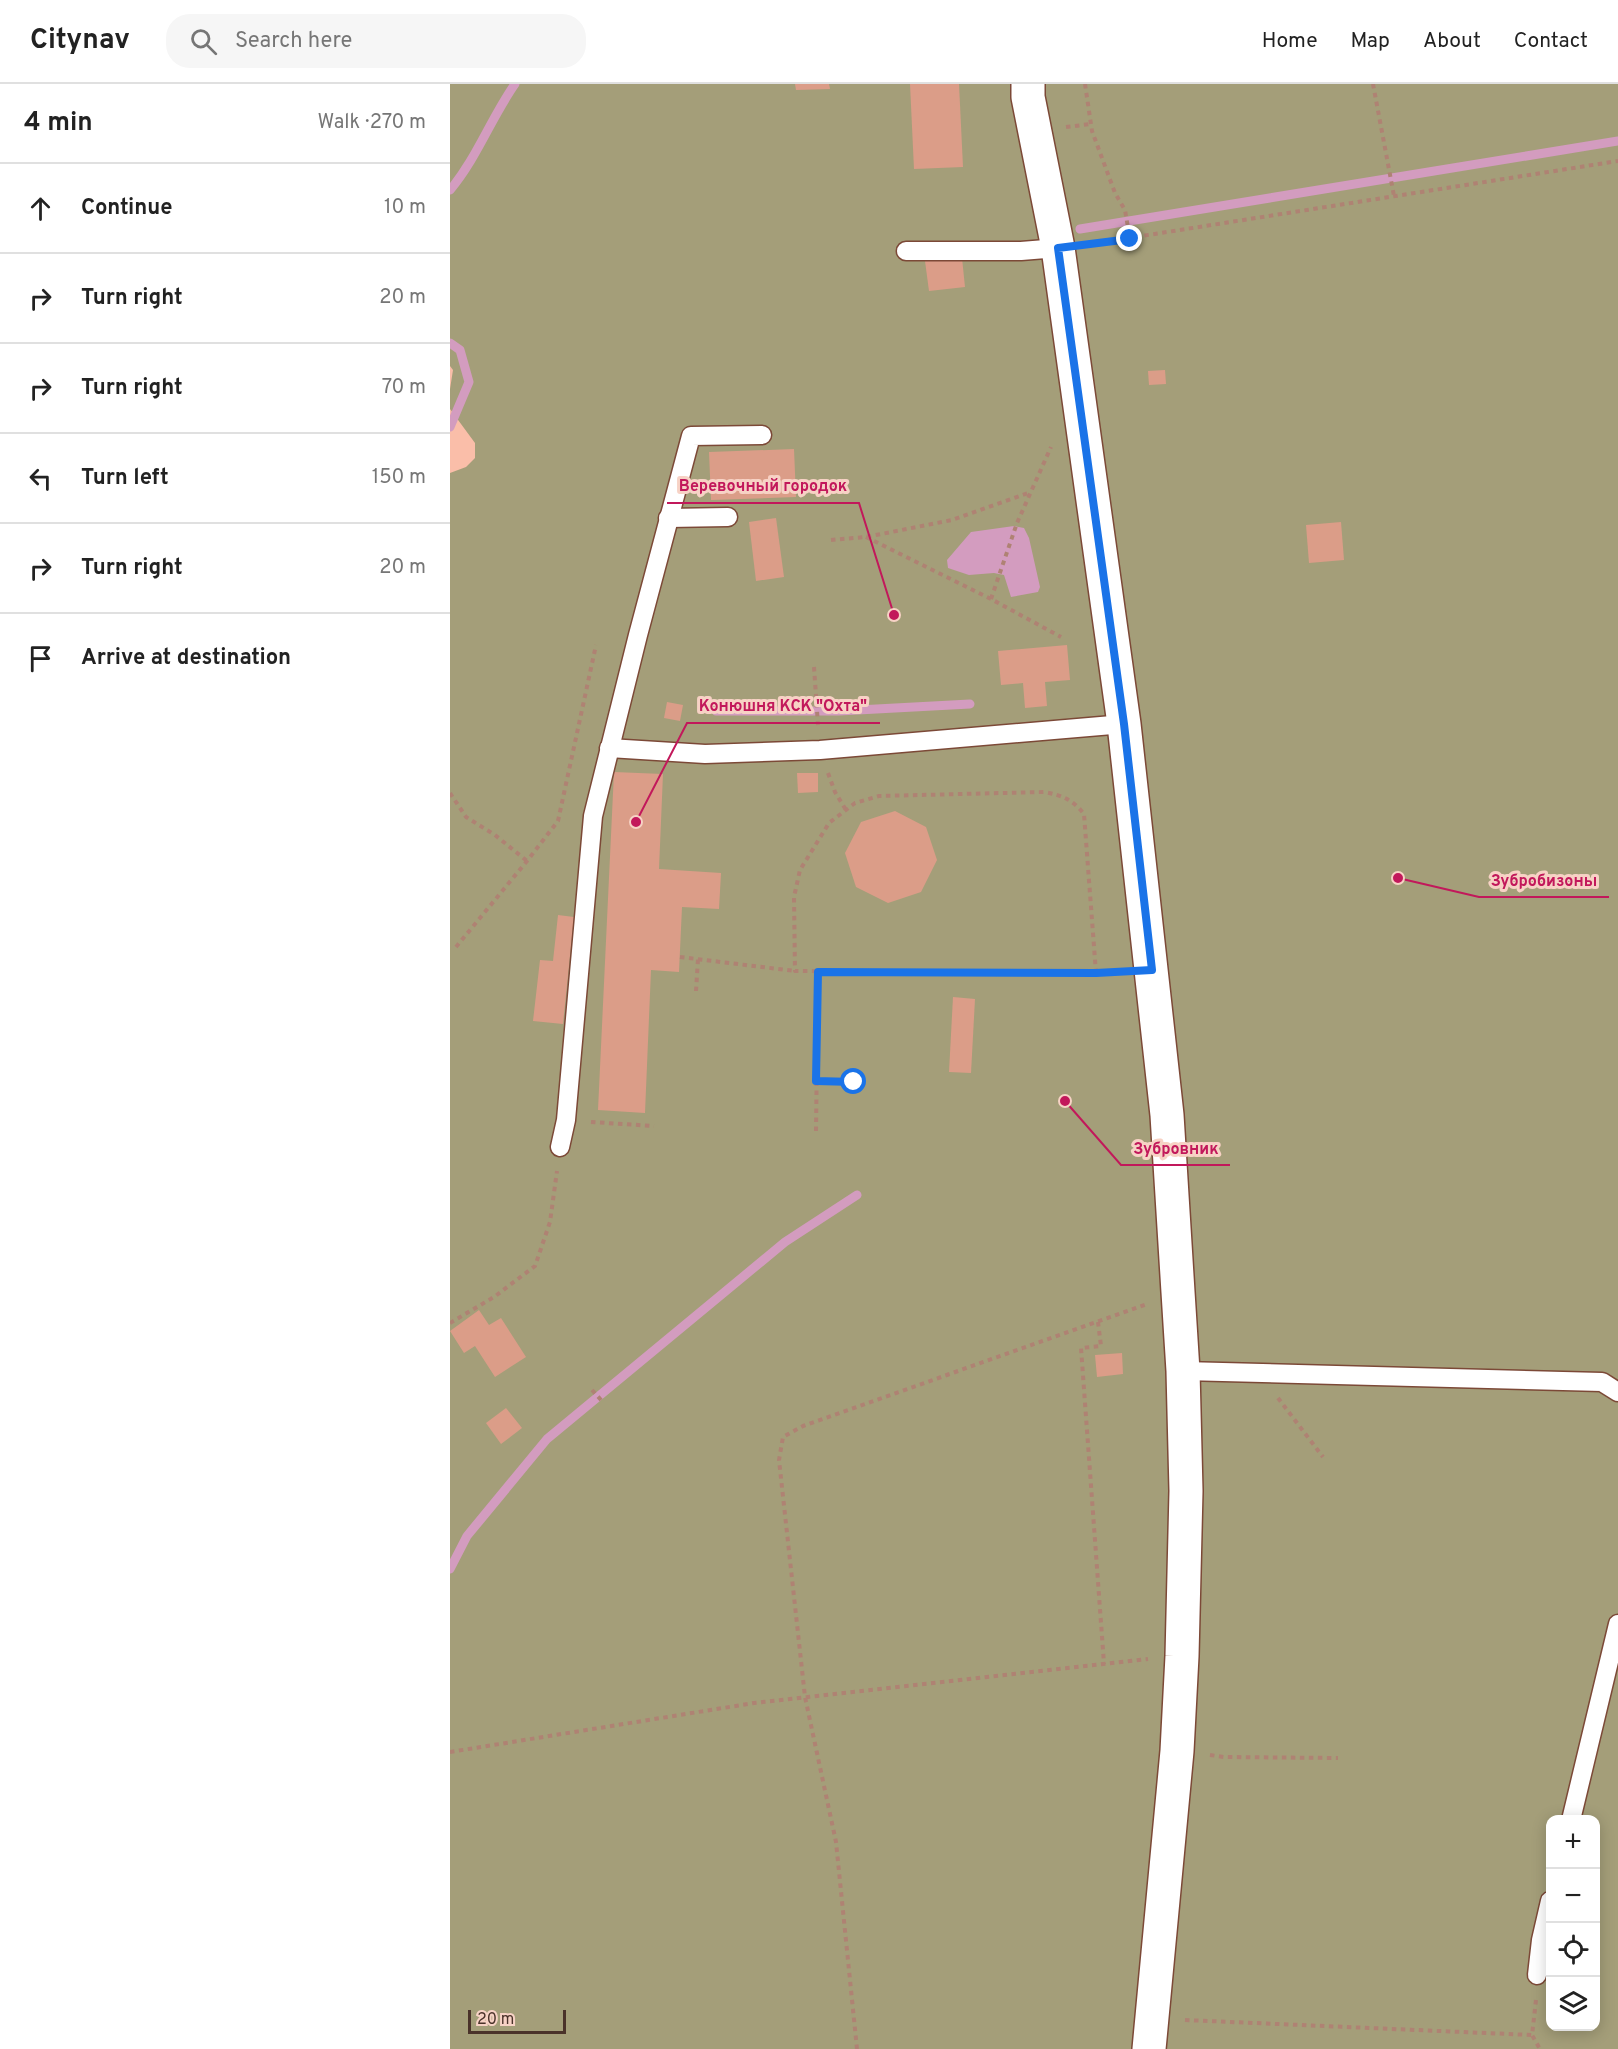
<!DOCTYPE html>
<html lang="en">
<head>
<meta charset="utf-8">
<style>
	:root { --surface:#fff; --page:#f6f6f6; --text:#222; --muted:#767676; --line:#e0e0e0 }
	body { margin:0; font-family:Overpass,sans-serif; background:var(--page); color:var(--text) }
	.controls { position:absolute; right:18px; bottom:18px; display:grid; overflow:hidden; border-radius:12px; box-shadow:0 3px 15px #0003 }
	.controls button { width:54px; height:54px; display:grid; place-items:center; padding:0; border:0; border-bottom:2px solid var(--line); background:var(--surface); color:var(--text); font:30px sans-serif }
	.scale { position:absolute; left:18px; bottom:15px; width:98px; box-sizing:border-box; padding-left:6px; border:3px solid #4a322a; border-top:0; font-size:16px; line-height:21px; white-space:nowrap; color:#4a322a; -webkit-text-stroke:4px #f7d2c5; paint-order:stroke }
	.stop { position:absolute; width:18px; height:18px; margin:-14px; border:4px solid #1a73e8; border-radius:50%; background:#fff }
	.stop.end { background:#1a73e8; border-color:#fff; box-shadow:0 2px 6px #0008 }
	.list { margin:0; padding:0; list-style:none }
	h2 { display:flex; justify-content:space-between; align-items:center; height:78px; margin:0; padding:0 24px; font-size:26px }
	h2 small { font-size:20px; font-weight:400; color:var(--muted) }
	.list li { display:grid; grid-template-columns:39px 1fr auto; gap:18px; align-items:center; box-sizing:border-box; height:90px; padding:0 24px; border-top:2px solid var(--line) }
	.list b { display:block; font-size:22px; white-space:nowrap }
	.list em { font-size:20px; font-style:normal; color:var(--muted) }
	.icon { flex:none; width:33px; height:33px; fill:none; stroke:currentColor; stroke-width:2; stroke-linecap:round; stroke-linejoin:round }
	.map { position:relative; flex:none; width:1168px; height:1965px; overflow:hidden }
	header { display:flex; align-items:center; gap:36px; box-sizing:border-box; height:84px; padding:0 30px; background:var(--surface); border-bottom:2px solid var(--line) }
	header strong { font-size:28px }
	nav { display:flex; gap:33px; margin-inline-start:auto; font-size:21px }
	.search { width:420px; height:54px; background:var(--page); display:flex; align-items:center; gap:15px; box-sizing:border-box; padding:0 21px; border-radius:24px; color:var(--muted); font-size:22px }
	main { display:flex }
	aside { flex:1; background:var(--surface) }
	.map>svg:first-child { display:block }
	.green { fill:#a49e79; fill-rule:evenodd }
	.water { fill:#d39cbf }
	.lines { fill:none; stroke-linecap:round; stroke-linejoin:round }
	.stream { stroke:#d39cbf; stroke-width:9 }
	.building { fill:#db9d88 }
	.lane-casing { stroke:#7c4937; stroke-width:21 }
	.street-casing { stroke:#7c4937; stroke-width:36 }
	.path { stroke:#af8273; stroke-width:4; stroke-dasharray:4.5 4.5; stroke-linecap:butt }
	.lane { stroke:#fff; stroke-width:18 }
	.street { stroke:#fff; stroke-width:33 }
	.route { stroke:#1a73e8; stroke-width:8 }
	.leader { fill:none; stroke:#c2185b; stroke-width:2 }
	.callout-dot { fill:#c2185b; stroke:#f7d2c5; stroke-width:2 }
	.callout-label { font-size:16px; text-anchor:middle; font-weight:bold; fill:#c2185b; stroke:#f7d2c5; stroke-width:6; stroke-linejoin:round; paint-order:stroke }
</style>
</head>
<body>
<header>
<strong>Citynav</strong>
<div class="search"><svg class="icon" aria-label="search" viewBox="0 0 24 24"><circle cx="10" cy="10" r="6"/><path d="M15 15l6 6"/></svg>Search here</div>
<nav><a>Home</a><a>Map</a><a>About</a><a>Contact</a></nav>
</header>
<main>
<aside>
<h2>4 min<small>Walk · 270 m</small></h2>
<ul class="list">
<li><svg class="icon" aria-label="ahead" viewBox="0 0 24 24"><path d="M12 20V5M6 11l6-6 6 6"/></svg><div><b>Continue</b></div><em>10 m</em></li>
<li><svg class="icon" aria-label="right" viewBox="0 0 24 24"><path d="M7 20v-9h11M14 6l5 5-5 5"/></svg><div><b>Turn right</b></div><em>20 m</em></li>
<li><svg class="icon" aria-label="right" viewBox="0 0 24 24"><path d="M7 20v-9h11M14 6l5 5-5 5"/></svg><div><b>Turn right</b></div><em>70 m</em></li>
<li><svg class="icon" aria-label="left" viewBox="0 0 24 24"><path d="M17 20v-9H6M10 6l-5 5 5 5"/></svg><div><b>Turn left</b></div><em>150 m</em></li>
<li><svg class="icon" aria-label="right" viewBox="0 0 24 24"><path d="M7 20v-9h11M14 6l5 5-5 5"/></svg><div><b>Turn right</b></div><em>20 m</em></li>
<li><svg class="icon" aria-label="arrive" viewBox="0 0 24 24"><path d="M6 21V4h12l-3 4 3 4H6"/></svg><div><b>Arrive at destination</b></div></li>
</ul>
</aside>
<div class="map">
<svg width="1168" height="1965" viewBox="0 0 1168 1965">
	<rect width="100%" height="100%" fill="#fabea9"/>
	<path class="green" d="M0 0H1168V1965H0V389L16 383 25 374V359L0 325V305L3 286 0 282ZM1100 1736H1146V1942H1100Z"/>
	<path class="water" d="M564 442 574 444 579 454 590 503 588 508 561 513 554 491 544 489 519 491 498 484 497 476 521 448Z"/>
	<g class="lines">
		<g class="stream">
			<path d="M0 106C27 74 41 34 65 0"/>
			<path d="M630 145 1168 57"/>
			<path d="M0 259 10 266 19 298 0 343"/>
			<path d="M266 627H389L520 620"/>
			<path d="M0 1485 17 1452 97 1355 335 1158 407 1111"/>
		</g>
	</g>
	<g class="building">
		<path d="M345 0H379L380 5 346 6Z"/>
		<path d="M460 0H509L513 83 464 85Z"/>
		<path d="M512 174 515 203 479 207 475 177Z"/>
		<path d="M715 286 716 300 699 301 698 287Z"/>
		<path d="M344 365 346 413 261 416 259 368Z"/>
		<path d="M326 434 334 493 306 497 299 438Z"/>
		<path d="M891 438 894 476 859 479 856 441Z"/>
		<path d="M617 561 620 596 595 598 597 622 575 624 573 599 551 601 548 567Z"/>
		<path d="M217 618 233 621 230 637 214 634Z"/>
		<path d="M164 688 213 690 209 785 271 789 269 825 232 823 229 888 201 886 195 1029 148 1026Z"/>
		<path d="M347 689H368V708L348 709Z"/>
		<path d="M445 727 476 743 487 776 471 808 438 819 406 803 395 769 411 738Z"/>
		<path d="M108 831 124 833 113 940 83 937 90 876 103 877Z"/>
		<path d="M503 913 525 915 521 989 499 988Z"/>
		<path d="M29 1226 39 1241 51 1234 76 1273 45 1293 25 1262 14 1269 0 1247Z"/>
		<path d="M672 1269 673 1290 647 1293 645 1271Z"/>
		<path d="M56 1324 72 1344 51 1360 36 1339Z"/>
	</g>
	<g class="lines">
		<defs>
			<g id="lane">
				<path d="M456 167H571L608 164"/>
				<path d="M218 434 278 433"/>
				<path d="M159 664 255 670 370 666 674 640"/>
				<path d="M110 1063 116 1036 143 732 188 551 241 352 312 351"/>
				<path d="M733 1287 1152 1298 1168 1308"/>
				<path d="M1121 1736 1168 1540"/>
				<path d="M1087 1891 1091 1856 1100 1817"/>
			</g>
			<path id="street" d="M578 0V13L608 164 674 640 717 1031 728 1208 733 1287 736 1407 732 1572 727 1667 699 1965"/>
		</defs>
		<use href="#lane" class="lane-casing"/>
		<use href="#street" class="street-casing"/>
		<g class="path">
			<path d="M635 0 642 47 665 109 675 126 680 155"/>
			<path d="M923 0 944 112"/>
			<path d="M616 43 641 40"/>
			<path d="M641 160 1168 77"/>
			<path d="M416 453 541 515 611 553"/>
			<path d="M381 456 416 453 502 436 581 408"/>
			<path d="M541 515 567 439 601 363"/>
			<path d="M364 583 368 641"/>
			<path d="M378 689 385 708 396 726"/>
			<path d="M0 709 16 733 45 751 77 777"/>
			<path d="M6 863 77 777 108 737 146 561"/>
			<path d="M230 873 345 887"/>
			<path d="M646 889 634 730C623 716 612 711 594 708L429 712 405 719 379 739 350 786 344 813 345 887 646 889 669 888"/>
			<path d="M246 907 248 875"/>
			<path d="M366 997 404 998"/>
			<path d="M141 1038 204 1042"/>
			<path d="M366 1047 368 888"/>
			<path d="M648 1238 651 1262 631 1264 654 1580"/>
			<path d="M0 1239 44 1213 85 1182 100 1138 107 1087"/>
			<path d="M142 1306 152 1317"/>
			<path d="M828 1314 873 1373"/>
			<path d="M0 1668 304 1619 698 1575"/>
			<path d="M760 1671 774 1673 888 1674"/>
			<path d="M1086 1916 1082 1951 1090 1965"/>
			<path d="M735 1936 1082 1951"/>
			<path d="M407 1965 386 1758 355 1613 329 1376 333 1353 353 1342 697 1220"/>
		</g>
		<use href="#lane" class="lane"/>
		<use href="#street" class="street"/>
	</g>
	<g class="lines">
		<path class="route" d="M404 998 366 997 368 888 646 889 702 886 674 640 608 164 680 155"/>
	</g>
	<path class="leader" d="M444 531L409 419H217M186 738L237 639H430M948 794L1029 813H1159M615 1017L671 1081H780"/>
	<g class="callout-dot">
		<circle cx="444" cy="531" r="6"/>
		<circle cx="186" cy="738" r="6"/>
		<circle cx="948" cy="794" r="6"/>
		<circle cx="615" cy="1017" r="6"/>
	</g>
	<g class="callout-label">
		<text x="313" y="407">Веревочный городок</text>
		<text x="333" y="627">Конюшня КСК "Охта"</text>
		<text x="1094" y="802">Зубробизоны</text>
		<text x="726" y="1070">Зубровник</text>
	</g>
</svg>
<div class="controls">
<button>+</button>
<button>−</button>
<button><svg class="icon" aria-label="locate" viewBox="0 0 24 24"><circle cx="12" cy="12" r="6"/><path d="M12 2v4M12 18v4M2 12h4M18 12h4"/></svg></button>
<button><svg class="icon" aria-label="layers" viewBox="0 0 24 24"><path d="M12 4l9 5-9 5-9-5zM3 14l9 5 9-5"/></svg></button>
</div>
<div class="scale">20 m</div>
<div class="stop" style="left:404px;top:998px"></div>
<div class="stop end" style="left:680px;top:155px"></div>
</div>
</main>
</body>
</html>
